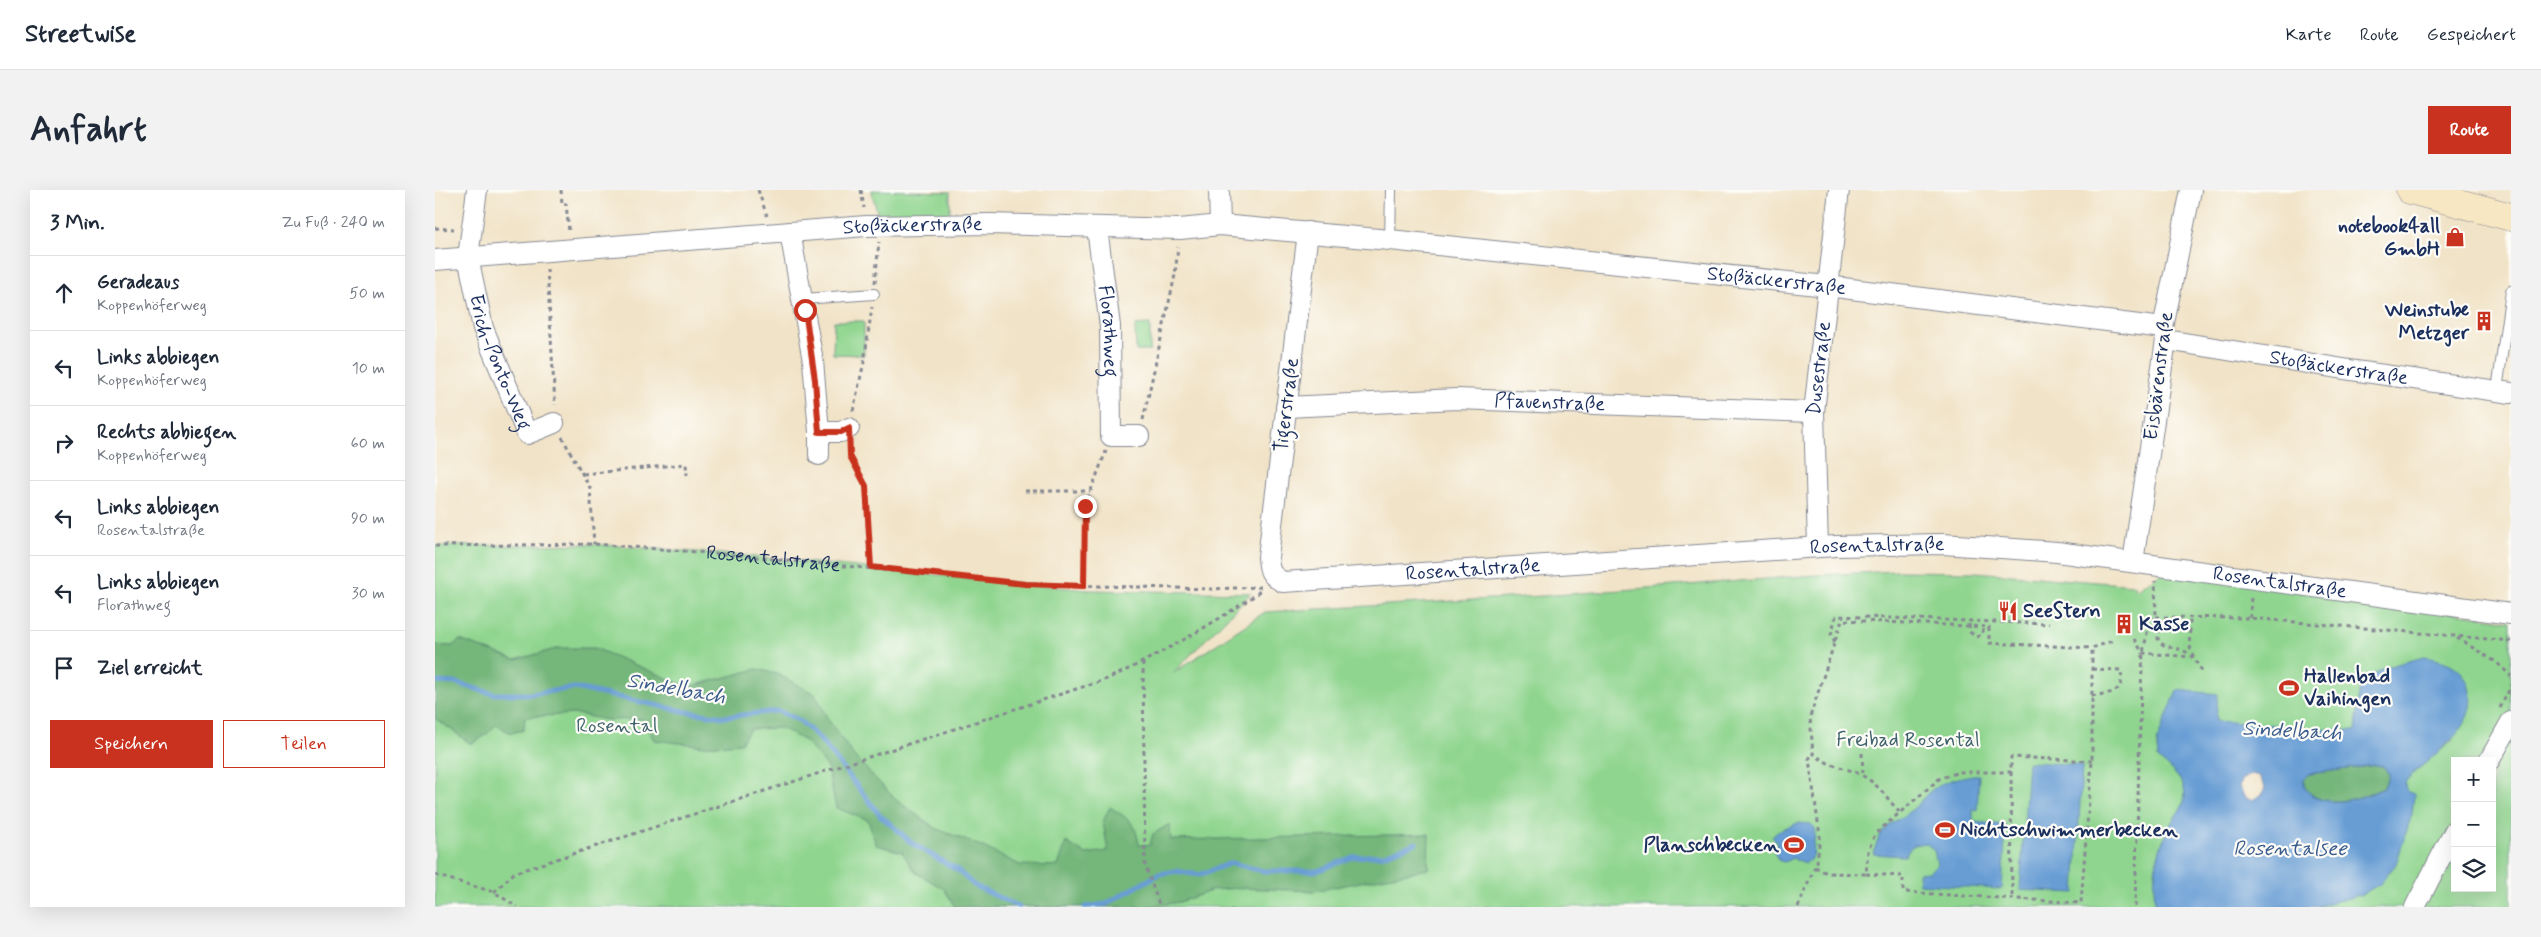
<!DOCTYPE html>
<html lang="de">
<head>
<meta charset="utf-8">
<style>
	:root { --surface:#fff; --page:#f2f2f3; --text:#1f2937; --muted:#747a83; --line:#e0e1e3; --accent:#c8321e }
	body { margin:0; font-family:Mynerve,sans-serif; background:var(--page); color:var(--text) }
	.controls { position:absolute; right:15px; bottom:15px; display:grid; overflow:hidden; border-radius:0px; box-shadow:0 5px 20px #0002 }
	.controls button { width:45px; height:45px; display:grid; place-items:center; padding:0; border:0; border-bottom:1px solid var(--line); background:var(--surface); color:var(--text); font:25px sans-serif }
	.stop { position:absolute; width:15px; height:15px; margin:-11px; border:4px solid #c8321e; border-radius:50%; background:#fff }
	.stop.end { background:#c8321e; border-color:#fff; box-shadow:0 1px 5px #0008 }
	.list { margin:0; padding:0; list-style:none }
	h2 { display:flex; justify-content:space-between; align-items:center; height:65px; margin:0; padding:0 20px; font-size:21px }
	h2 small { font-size:16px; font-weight:400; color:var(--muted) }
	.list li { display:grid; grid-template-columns:32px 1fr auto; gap:15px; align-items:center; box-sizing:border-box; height:75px; padding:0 20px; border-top:1px solid var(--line) }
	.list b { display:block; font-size:19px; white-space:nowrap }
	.list p { margin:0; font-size:16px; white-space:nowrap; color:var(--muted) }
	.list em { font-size:16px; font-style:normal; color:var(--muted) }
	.actions { display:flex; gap:10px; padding:15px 20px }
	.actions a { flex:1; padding:11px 0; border:1px solid var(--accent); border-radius:0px; text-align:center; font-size:18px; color:var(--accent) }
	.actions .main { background:var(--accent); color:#fff }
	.icon { flex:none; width:28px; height:28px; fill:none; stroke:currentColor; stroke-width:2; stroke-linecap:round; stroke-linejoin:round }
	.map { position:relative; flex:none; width:2076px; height:717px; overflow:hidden; border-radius:0px }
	header { display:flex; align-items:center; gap:30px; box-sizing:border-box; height:70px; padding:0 25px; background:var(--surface); border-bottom:1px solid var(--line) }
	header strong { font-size:24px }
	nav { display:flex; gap:28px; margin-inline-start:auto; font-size:18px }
	.intro { display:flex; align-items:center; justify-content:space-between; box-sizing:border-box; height:120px; padding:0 30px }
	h1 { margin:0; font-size:35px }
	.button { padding:12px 22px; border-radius:0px; background:var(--accent); color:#fff; font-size:18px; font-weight:700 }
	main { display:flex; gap:30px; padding:0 30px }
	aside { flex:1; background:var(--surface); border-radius:0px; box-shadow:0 5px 20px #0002 }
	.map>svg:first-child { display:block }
	.green { fill:#90d58f; stroke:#568276; fill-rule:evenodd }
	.forest { fill:#74b67a; stroke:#48726c }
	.water { fill:#679dd4; stroke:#416699; fill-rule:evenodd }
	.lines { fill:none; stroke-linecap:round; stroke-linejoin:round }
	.stream { stroke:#679dd4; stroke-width:5 }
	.lane-casing { stroke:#868992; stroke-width:12 }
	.street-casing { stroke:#868992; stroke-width:22 }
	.secondary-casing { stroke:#868992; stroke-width:29 }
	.path { stroke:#868992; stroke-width:3; stroke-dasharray:4 4; stroke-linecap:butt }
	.lane { stroke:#fff; stroke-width:10 }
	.street { stroke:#fff; stroke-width:20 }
	.secondary { stroke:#f8e7c3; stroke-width:28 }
	.route { stroke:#c8321e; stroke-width:6 }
	.labels { text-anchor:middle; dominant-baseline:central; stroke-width:4.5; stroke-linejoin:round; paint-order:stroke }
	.street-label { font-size:20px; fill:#1b2f5e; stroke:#fdfcf7 }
	.poi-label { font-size:20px; font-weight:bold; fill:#1b2f5e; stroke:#fdfcf7; text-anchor:start }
	.park-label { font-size:20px; fill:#3e616d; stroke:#fdfcf7 }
	.water-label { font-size:21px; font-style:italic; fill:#395b8d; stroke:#fdfcf7 }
</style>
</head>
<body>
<header>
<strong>Streetwise</strong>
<nav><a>Karte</a><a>Route</a><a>Gespeichert</a></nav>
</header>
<div class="intro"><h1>Anfahrt</h1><a class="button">Route</a></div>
<main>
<aside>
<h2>3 Min.<small>Zu Fuß · 240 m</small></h2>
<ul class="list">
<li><svg class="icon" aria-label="ahead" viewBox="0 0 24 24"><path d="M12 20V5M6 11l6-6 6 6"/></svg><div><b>Geradeaus</b><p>Koppenhöferweg</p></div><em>50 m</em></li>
<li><svg class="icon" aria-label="left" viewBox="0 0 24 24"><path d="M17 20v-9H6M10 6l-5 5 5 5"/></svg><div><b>Links abbiegen</b><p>Koppenhöferweg</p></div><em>10 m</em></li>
<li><svg class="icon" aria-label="right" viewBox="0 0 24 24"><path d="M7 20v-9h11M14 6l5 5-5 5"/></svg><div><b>Rechts abbiegen</b><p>Koppenhöferweg</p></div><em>60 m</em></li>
<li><svg class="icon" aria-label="left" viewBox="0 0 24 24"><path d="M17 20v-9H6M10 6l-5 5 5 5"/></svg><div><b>Links abbiegen</b><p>Rosentalstraße</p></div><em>90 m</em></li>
<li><svg class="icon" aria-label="left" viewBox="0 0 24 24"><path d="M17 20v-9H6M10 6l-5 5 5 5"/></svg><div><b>Links abbiegen</b><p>Florathweg</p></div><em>30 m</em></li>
<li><svg class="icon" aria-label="arrive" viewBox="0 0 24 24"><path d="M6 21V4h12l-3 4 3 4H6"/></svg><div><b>Ziel erreicht</b></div></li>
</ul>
<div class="actions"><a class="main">Speichern</a><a>Teilen</a></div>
</aside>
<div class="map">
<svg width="2076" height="717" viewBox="0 0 2076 717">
	<rect width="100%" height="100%" fill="#fdfcf7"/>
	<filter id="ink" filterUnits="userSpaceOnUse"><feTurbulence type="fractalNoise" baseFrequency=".02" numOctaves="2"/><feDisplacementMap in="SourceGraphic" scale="10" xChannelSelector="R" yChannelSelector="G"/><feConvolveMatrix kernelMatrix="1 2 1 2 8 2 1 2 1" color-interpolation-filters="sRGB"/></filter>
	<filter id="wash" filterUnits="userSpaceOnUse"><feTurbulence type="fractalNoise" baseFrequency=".0096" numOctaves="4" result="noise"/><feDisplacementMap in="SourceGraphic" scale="20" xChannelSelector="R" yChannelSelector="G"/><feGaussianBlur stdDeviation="1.12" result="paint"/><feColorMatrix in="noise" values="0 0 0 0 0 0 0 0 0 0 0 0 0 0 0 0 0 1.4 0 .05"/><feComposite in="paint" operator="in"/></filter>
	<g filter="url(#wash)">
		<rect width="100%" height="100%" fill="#f1e3c7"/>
		<g class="green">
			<path d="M436 0 515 2V24L443 25Z"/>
			<path d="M399 131H429V165L398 164Z"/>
			<path d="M715 134V161H701L700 135Z"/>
			<path d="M159 354 300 365 653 400 816 403 738 483 830 422 1107 406 1383 385 1462 381 1540 382 1699 395 1700 400 1728 382 2076 431V717H1879L1890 713 1973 602 1970 593 1974 587 2018 550 1780 531 1722 551 1723 568C1734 578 1749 588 1750 604 1751 615 1740 626 1735 635 1722 661 1716 688 1721 717H0V356ZM2020 571H2057V698H2020Z"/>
		</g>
		<g class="forest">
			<path d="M25 450 80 470 124 458H160L253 497 322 479 342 484 380 504 394 531 419 566 461 610 502 639 546 656 585 675 623 676 631 652 650 664 673 661 668 632 675 617C696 631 700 631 704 655H715L718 644 735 634 736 650 994 644 993 679 879 701 804 698 778 700 745 712 711 717H520L509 699 480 682 467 662 441 655 433 630 401 618 392 576 370 551 346 538 315 539 306 553 270 556 219 550 207 529 171 530 142 524 90 527 89 540 76 543 61 535 51 545 36 554 0 528V455L17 456Z"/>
			<path d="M1941 575 1948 576 1954 584 1949 598C1927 608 1885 623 1869 596V588L1874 584Z"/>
		</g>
		<g class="water">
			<path d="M1989 467C2007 470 2026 474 2033 494 2048 541 1994 563 1970 592L1973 602 1979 604 1977 624 1961 674 1945 694 1925 705 1879 717H1721C1716 688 1722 661 1735 635 1740 626 1751 615 1750 604 1749 588 1734 578 1723 568L1722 551 1742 500 1783 504 1781 531 1921 541 1925 492 1951 477ZM1941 575 1948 576 1954 584 1949 598C1927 608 1885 623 1869 596V588L1874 584ZM1817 584 1824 586 1830 597 1828 604 1817 610 1810 608 1804 597 1806 590Z"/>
			<path d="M1593 572 1647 575 1640 703 1585 700Z"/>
			<path d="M1538 585H1544L1542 620H1538V632L1571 635 1567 699 1484 694 1483 683 1494 682 1502 674 1499 660 1491 653C1480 654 1475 655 1470 666L1438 664C1448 632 1455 637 1478 619 1483 615 1487 609 1492 604 1505 592 1521 588 1538 585Z"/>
			<path d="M1363 633 1376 634 1380 638 1378 667 1371 673 1357 668 1350 672 1345 671 1339 663 1342 652 1337 647 1345 640Z"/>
		</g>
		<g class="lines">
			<g class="stream">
				<path d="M0 492 21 493 59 504H95L140 498 253 522 289 527 343 521 364 530 384 548 445 625 478 654 522 680 540 696 584 717"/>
				<path d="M650 717 671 714 724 684 741 681 764 685 796 673 828 681H882L918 667 949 665 981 653"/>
			</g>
		</g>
	</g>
	<g filter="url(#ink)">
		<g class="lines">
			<defs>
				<g id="lane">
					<path d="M955 50 956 0"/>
					<path d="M368 109 439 104"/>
					<path d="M2062 200 2076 101"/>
				</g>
				<g id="street">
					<path id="s2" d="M42 0 33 67 48 138 92 244 119 233"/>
					<path d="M784 0 785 35"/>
					<path id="s3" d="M662 38 675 136 676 246H704"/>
					<path d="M355 42 378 171 384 242H406L414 238"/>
					<path id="s4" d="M873 42 833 367C834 381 835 385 848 392L1401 356 1508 354 1622 362 2076 424"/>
					<path id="s5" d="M0 70 431 36 555 34 745 39 785 35 955 50 1392 96 1728 138"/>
					<path id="s6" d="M1731 150 1915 180 2076 203"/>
					<path id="s7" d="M851 217 1022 209 1379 222"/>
					<path d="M384 242V265"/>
					<path id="s8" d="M1383 357 1379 222 1404 0"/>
					<path d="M1698 372 1731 150 1728 138 1756 0"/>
					<path d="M2054 571 2076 532"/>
					<path d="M1980 717 2020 640"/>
				</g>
				<path id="secondary" d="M1975 0 2076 27"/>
			</defs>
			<use href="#lane" class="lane-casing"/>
			<use href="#street" class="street-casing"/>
			<use href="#secondary" class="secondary-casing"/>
			<g class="path">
				<path d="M126 0 127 14H131L134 42"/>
				<path d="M323 0 332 26"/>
				<path d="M426 0 429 18"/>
				<path d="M0 38 19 39"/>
				<path d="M112 79 120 215"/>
				<path d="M440 93 444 52"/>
				<path d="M418 221 429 172 437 117"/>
				<path d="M708 230 740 85 743 57"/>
				<path d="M127 247 155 298 159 354"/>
				<path d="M415 257V266L431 296 435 377"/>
				<path d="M148 284 251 274 252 285"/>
				<path d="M590 301H655"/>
				<path id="s1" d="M0 356 159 354 300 365 591 394 776 399 826 397"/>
				<path d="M649 396 650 316 671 261"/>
				<path d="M1721 427 1815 428 2076 451"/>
				<path d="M1815 428 1816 406"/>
				<path d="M1534 434 1535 442 1541 447 1547 445 1548 436"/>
				<path d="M1755 440C1753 459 1757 467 1768 482"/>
				<path d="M2022 448 2061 472 2076 486"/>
				<path d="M1699 449 1708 463 1757 467C1746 455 1736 461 1724 452 1717 431 1742 437 1755 440V428"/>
				<path d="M1400 452 1396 445 1401 426 1614 434"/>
				<path d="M708 472 710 675 725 717"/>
				<path d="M1657 479 1686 480C1689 505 1677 502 1657 506"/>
				<path d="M2065 518 2076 496"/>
				<path d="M1427 563 1428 586"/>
				<path d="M1576 582 1577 708"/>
				<path d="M1464 622C1453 609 1443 594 1428 586 1408 575 1397 579 1378 563L1375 527 1407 430 1554 437V453L1657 458 1680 450"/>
				<path d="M1380 677 1392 683 1431 684 1433 661 1440 644 1504 589 1524 582H1576V567L1657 571"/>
				<path d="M1431 684 1468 686V702L1646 713 1657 571V458"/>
				<path d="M0 685 59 702 82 717"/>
				<path d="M59 702 79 683 672 489C725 465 774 436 822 404L827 398"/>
				<path d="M1363 717 1382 672 1385 646 1374 569 1378 563"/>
				<path d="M1700 717 1706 498 1708 463 1713 438 1721 427 1720 391"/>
			</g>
			<use href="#lane" class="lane"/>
			<use href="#street" class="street"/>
			<use href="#secondary" class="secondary"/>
		</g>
	</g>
	<g class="lines" filter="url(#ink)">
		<path class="route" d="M370 120 380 190 384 242H406L414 238 415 266 431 296 436 377 590 394 649 396 650 316"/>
	</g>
	<defs>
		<symbol id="shop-bare" viewBox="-9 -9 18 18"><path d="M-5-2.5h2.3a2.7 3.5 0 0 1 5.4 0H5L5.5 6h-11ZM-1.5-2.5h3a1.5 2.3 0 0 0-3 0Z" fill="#c8321e" stroke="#fdfcf7" stroke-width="2.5" paint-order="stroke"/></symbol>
		<symbol id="building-bare" viewBox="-9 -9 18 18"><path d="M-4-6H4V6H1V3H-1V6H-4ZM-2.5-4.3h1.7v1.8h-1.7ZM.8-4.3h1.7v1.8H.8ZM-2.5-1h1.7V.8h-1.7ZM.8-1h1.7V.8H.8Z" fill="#c8321e" stroke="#fdfcf7" stroke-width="2.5" paint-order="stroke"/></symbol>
		<symbol id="restaurant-bare" viewBox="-9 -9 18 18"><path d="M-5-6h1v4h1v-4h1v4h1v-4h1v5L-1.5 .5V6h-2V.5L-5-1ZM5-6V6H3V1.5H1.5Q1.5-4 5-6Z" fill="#c8321e" stroke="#fdfcf7" stroke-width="2.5" paint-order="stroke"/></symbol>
		<symbol id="stadium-bare" viewBox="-9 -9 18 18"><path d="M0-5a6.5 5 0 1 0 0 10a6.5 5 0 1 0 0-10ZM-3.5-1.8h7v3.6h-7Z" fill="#c8321e" stroke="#fdfcf7" stroke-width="2.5" paint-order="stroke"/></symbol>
	</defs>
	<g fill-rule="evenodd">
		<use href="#shop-bare" x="2006" y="33" width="28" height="28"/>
		<use href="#building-bare" x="2035" y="117" width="28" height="28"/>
		<use href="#restaurant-bare" x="1559" y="407" width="28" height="28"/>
		<use href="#building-bare" x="1675" y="420" width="28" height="28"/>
		<use href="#stadium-bare" x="1840" y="484" width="28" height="28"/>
		<use href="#stadium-bare" x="1496" y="626" width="28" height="28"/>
		<use href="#stadium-bare" x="1345" y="641" width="28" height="28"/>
	</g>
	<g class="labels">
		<g class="street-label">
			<text stroke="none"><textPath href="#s5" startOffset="479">Stoßäckerstraße</textPath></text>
			<text stroke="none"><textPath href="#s5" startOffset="1346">Stoßäckerstraße</textPath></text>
			<text stroke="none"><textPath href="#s3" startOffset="104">Florathweg</textPath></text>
			<text stroke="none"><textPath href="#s2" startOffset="178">Erich-Ponto-Weg</textPath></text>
			<text stroke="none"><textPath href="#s6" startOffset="175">Stoßäckerstraße</textPath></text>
			<text stroke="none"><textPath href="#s8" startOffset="179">Dusestraße</textPath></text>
			<text transform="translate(1724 186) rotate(-83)">Eisbärenstraße</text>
			<text stroke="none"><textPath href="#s7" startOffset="264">Pfauenstraße</textPath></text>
			<text transform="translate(852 215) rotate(-83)">Tigerstraße</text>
			<text stroke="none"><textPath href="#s4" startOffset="954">Rosentalstraße</textPath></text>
			<text stroke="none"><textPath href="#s1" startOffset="339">Rosentalstraße</textPath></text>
			<text stroke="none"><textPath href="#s4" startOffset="549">Rosentalstraße</textPath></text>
			<text stroke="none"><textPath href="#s4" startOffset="1359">Rosentalstraße</textPath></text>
		</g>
		<g class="poi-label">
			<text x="2005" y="36" text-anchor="end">notebook4all<tspan x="2005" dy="23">GmbH</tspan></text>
			<text x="2034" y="120" text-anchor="end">Weinstube<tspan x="2034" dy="23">Metzger</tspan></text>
			<text x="1588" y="421">SeeStern</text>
			<text x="1704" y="434">Kasse</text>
			<text x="1869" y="486">Hallenbad<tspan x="1869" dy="23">Vaihingen</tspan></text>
			<text x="1525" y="640">Nichtschwimmerbecken</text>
			<text x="1344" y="655" text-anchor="end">Planschbecken</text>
		</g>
		<g class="park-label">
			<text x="182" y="536">Rosental</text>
			<text x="1473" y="550">Freibad Rosental</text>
		</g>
		<g class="water-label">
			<text transform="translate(241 499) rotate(10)">Sindelbach</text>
			<text transform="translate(1857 541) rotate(3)">Sindelbach</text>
			<text x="1855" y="659">Rosentalsee</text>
		</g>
	</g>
</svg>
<div class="controls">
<button>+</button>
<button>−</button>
<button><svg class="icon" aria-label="layers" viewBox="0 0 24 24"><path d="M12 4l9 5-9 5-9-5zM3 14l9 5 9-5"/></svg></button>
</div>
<div class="stop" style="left:370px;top:120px"></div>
<div class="stop end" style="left:650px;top:316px"></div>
</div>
</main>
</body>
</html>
